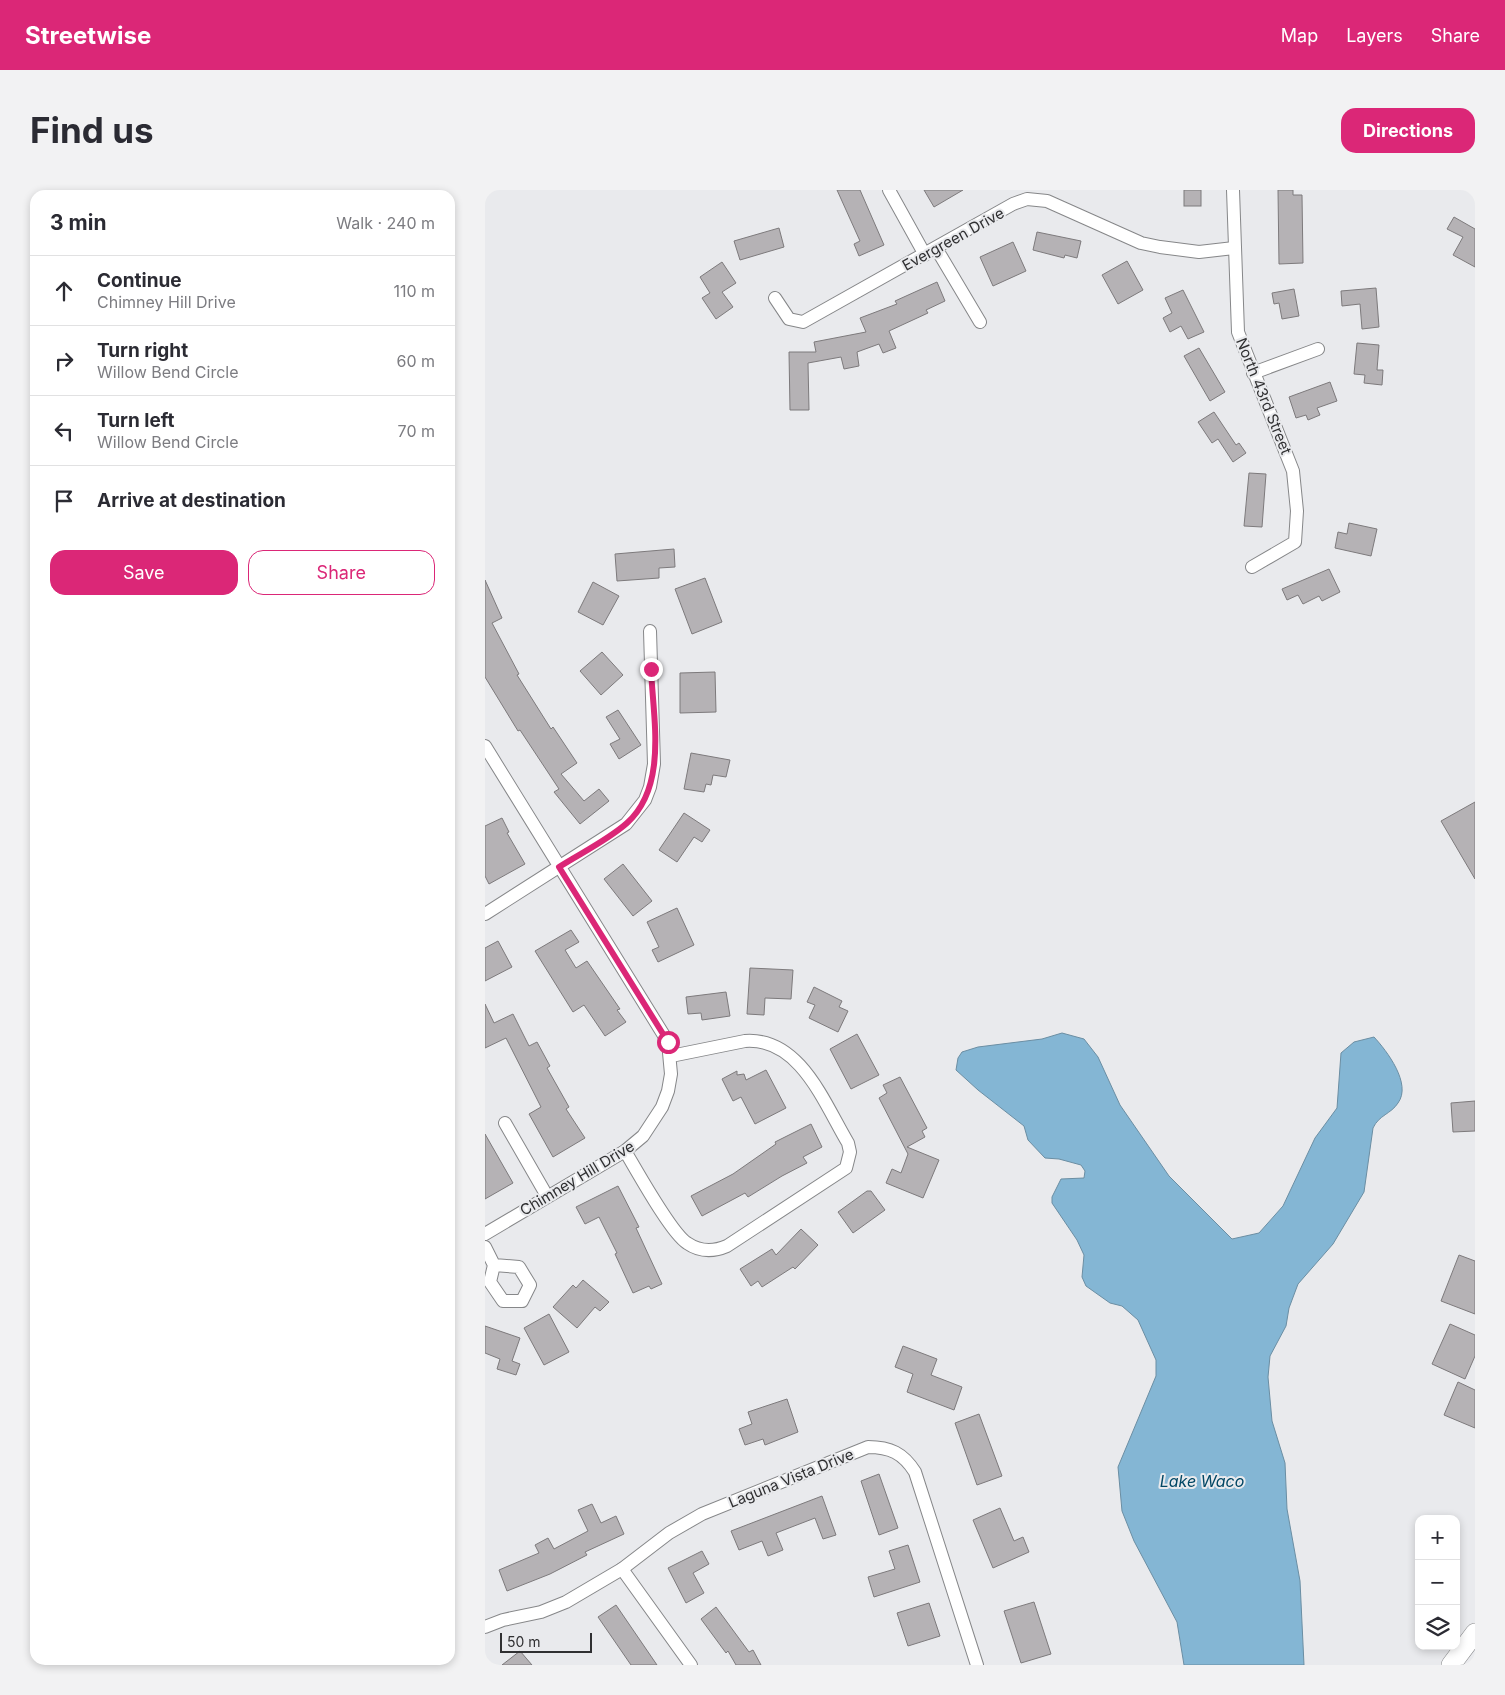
<!DOCTYPE html>
<html lang="en">
<head>
<meta charset="utf-8">
<style>
	:root { --surface:#fff; --page:#f2f2f3; --text:#2b2b33; --muted:#7c7c81; --line:#e1e1e2; --accent:#db2777 }
	body { margin:0; font-family:Inter,sans-serif; background:var(--page); color:var(--text) }
	.controls { position:absolute; right:15px; bottom:15px; display:grid; overflow:hidden; border-radius:10px; box-shadow:0 2px 8px #0003 }
	.controls button { width:45px; height:45px; display:grid; place-items:center; padding:0; border:0; border-bottom:1px solid var(--line); background:var(--surface); color:var(--text); font:25px sans-serif }
	.scale { position:absolute; left:15px; bottom:12px; width:92px; box-sizing:border-box; padding-left:5px; border:2px solid #303032; border-top:0; font-size:14px; line-height:18px; white-space:nowrap; color:#303032; -webkit-text-stroke:4px #e9eaed; paint-order:stroke }
	.stop { position:absolute; width:15px; height:15px; margin:-11px; border:4px solid #db2777; border-radius:50%; background:#fff }
	.stop.end { background:#db2777; border-color:#fff; box-shadow:0 1px 5px #0008 }
	.list { margin:0; padding:0; list-style:none }
	h2 { display:flex; justify-content:space-between; align-items:center; height:65px; margin:0; padding:0 20px; font-size:21px }
	h2 small { font-size:16px; font-weight:400; color:var(--muted) }
	.list li { display:grid; grid-template-columns:32px 1fr auto; gap:15px; align-items:center; box-sizing:border-box; height:70px; padding:0 20px; border-top:1px solid var(--line) }
	.list b { display:block; font-size:19px; white-space:nowrap }
	.list p { margin:0; font-size:16px; white-space:nowrap; color:var(--muted) }
	.list em { font-size:16px; font-style:normal; color:var(--muted) }
	.actions { display:flex; gap:10px; padding:15px 20px }
	.actions a { flex:1; padding:11px 0; border:1px solid var(--accent); border-radius:15px; text-align:center; font-size:18px; color:var(--accent) }
	.actions .main { background:var(--accent); color:#fff }
	.icon { flex:none; width:28px; height:28px; fill:none; stroke:currentColor; stroke-width:2; stroke-linecap:round; stroke-linejoin:round }
	.map { position:relative; flex:none; width:990px; height:1475px; overflow:hidden; border-radius:15px }
	header { display:flex; align-items:center; gap:30px; box-sizing:border-box; height:70px; padding:0 25px; background:var(--accent); color:#fff }
	header strong { font-size:24px }
	nav { display:flex; gap:28px; margin-inline-start:auto; font-size:18px }
	.intro { display:flex; align-items:center; justify-content:space-between; box-sizing:border-box; height:120px; padding:0 30px }
	h1 { margin:0; font-size:35px }
	.button { padding:12px 22px; border-radius:15px; background:var(--accent); color:#fff; font-size:18px; font-weight:700 }
	main { display:flex; gap:30px; padding:0 30px }
	aside { flex:1; background:var(--surface); border-radius:15px; box-shadow:0 2px 8px #0003 }
	.map>svg:first-child { display:block }
	.water { fill:#84b6d4; stroke:#6b8ea3 }
	.building { fill:#b5b2b5; stroke:#7d7a7c }
	.lines { fill:none; stroke-linecap:round; stroke-linejoin:round }
	.street-casing { stroke:#868789; stroke-width:14 }
	.primary-casing { stroke:#868789; stroke-width:20 }
	.street { stroke:#fff; stroke-width:12 }
	.primary { stroke:#fff; stroke-width:19 }
	.route { stroke:#db2777; stroke-width:6 }
	.labels { text-anchor:middle; dominant-baseline:central; stroke-width:4; stroke-linejoin:round; paint-order:stroke }
	.street-label { font-size:15px; fill:#303032; stroke:#e9eaed }
	.water-label { font-size:16px; font-style:italic; fill:#024765; stroke:#e9eaed }
</style>
</head>
<body>
<header>
<strong>Streetwise</strong>
<nav><a>Map</a><a>Layers</a><a>Share</a></nav>
</header>
<div class="intro"><h1>Find us</h1><a class="button">Directions</a></div>
<main>
<aside>
<h2>3 min<small>Walk · 240 m</small></h2>
<ul class="list">
<li><svg class="icon" aria-label="ahead" viewBox="0 0 24 24"><path d="M12 20V5M6 11l6-6 6 6"/></svg><div><b>Continue</b><p>Chimney Hill Drive</p></div><em>110 m</em></li>
<li><svg class="icon" aria-label="right" viewBox="0 0 24 24"><path d="M7 20v-9h11M14 6l5 5-5 5"/></svg><div><b>Turn right</b><p>Willow Bend Circle</p></div><em>60 m</em></li>
<li><svg class="icon" aria-label="left" viewBox="0 0 24 24"><path d="M17 20v-9H6M10 6l-5 5 5 5"/></svg><div><b>Turn left</b><p>Willow Bend Circle</p></div><em>70 m</em></li>
<li><svg class="icon" aria-label="arrive" viewBox="0 0 24 24"><path d="M6 21V4h12l-3 4 3 4H6"/></svg><div><b>Arrive at destination</b></div></li>
</ul>
<div class="actions"><a class="main">Save</a><a>Share</a></div>
</aside>
<div class="map">
<svg width="990" height="1475" viewBox="0 0 990 1475">
	<rect width="100%" height="100%" fill="#e9eaed"/>
	<path class="water" d="M577 843 599 849 613 867 635 915 684 986 747 1049 774 1043 798 1016 830 948 852 918 856 863 869 852 889 847C902 861 927 894 913 913 906 924 894 925 888 938L879 1002 848 1054 813 1094 804 1118 801 1136 785 1166 783 1187 787 1231 800 1273 802 1319 815 1391 819 1475H699L692 1432 649 1351 637 1321 633 1277 671 1186V1170L653 1130 637 1116 625 1113 601 1096 597 1087 599 1065 592 1050 567 1013V1007L576 989 599 988 600 981 596 975 574 969 560 968 543 950 539 936 493 900 471 880 473 868 477 862 493 857 557 849Z"/>
	<g class="building">
		<path d="M352 0H375L399 55 374 66 369 54 375 51Z"/>
		<path d="M439 0H478L449 17Z"/>
		<rect x="699" y="0" width="17" height="16"/>
		<path d="M793 0H808V5H817L818 73 794 74Z"/>
		<path d="M969 27 990 39V77L968 65 978 47 962 39Z"/>
		<path d="M294 38 299 57 255 70 249 51Z"/>
		<path d="M552 42 596 51 592 68 580 65 579 68 548 60Z"/>
		<path d="M528 52 541 81 508 96 495 67Z"/>
		<path d="M642 71 658 100 633 114 617 85Z"/>
		<path d="M237 72 251 93 237 102 248 117 231 129 217 108 225 103 215 87Z"/>
		<path d="M452 92 460 111 441 120 443 123 404 141 411 158 398 163 394 154 372 162 374 176 359 179 356 167 323 173 324 220H305L304 162H331L329 152 381 142 375 128 412 114 410 111Z"/>
		<path d="M891 98 894 137 877 139 875 114 857 116 856 101Z"/>
		<path d="M809 99 814 126 797 129 794 113 789 114 787 103Z"/>
		<path d="M698 100 719 142 703 149 696 136 685 142 678 128 687 123 680 108Z"/>
		<path d="M872 153 894 155 892 180H898L897 195 879 193 880 185 869 184Z"/>
		<path d="M714 158 740 202 725 211 699 166Z"/>
		<path d="M845 192 852 211 832 218 835 225 823 230 821 225 811 228 804 207Z"/>
		<path d="M729 222 751 255 754 253 761 263 748 272 733 249 727 253 713 232Z"/>
		<path d="M764 283 781 284 777 337 759 336Z"/>
		<path d="M864 333 892 339 886 366 850 358 853 342 862 344Z"/>
		<path d="M189 359 190 377 174 378V388L132 391 130 364Z"/>
		<path d="M844 379 855 402 837 411 834 406 818 414 813 405 802 410 797 399Z"/>
		<path d="M220 388 237 432 207 444 190 399Z"/>
		<path d="M0 390 17 428 7 433 34 484 32 485 66 539 68 537 92 573 76 584 99 611 114 599 124 611 95 634 69 602 74 599 35 540 33 541 0 487Z"/>
		<path d="M108 392 134 406 118 435 93 422Z"/>
		<path d="M117 462 138 485 116 505 95 481Z"/>
		<path d="M230 482 231 522 195 523V483Z"/>
		<path d="M133 520 156 555 134 569 125 554 135 549 121 527Z"/>
		<path d="M206 563 245 570 241 587 228 585 226 595 221 594 219 602 199 599Z"/>
		<path d="M990 612V689L956 631Z"/>
		<path d="M199 623 225 640 217 652 209 647 192 672 174 660Z"/>
		<path d="M17 628 24 642 22 643 40 674 4 694 0 686V636Z"/>
		<path d="M138 674 167 711 148 726 119 689Z"/>
		<path d="M192 718 209 755 173 772 167 760 174 757 162 732Z"/>
		<path d="M86 740 94 752 80 760 91 778 102 771 135 819 132 820 141 832 120 846 99 815 88 822 50 761Z"/>
		<path d="M13 751 27 777 0 791V758Z"/>
		<path d="M265 778 308 780 306 809 280 808 279 825 262 824Z"/>
		<path d="M329 797 357 811 354 817 363 821 353 842 324 828 330 815 322 812Z"/>
		<path d="M241 802 245 826 217 830 216 823 203 824 201 807Z"/>
		<path d="M0 814 9 833 28 824 44 856 52 852 65 876 62 878 84 917 81 919 100 948 68 967 44 924 56 917 21 848 0 858Z"/>
		<path d="M372 844 394 885 366 899 345 859Z"/>
		<path d="M281 880 301 918 270 934 256 907 248 911 237 889 252 881V885L259 884 261 890Z"/>
		<path d="M415 887 442 938 437 941 440 947 422 957 454 970 438 1008 401 993 407 979 416 983 423 964 394 908 402 903 398 895Z"/>
		<path d="M990 911V941L968 942 966 913Z"/>
		<path d="M326 934 337 957 318 967 322 973 297 986 263 1007 260 1003 217 1026 206 1006 248 984 291 954 290 952Z"/>
		<path d="M0 944 28 993 0 1009Z"/>
		<path d="M133 996 154 1037 151 1038 177 1094 166 1099 164 1096 148 1103 130 1064 132 1063 114 1027 100 1034 91 1017Z"/>
		<path d="M382 1001H386L400 1020 368 1043 353 1022Z"/>
		<path d="M316 1039 333 1055 310 1079 308 1077 277 1097 273 1091 266 1096 255 1079 287 1059 291 1065Z"/>
		<path d="M974 1065 990 1071V1124L956 1111Z"/>
		<path d="M98 1090 124 1112 115 1121 110 1117 92 1138 68 1117 88 1095 91 1098Z"/>
		<path d="M64 1124 84 1162 59 1175 39 1138Z"/>
		<path d="M965 1134 990 1145V1166L980 1189 947 1174Z"/>
		<path d="M0 1136 35 1148 27 1171 35 1174 31 1185 12 1179 15 1169 0 1163Z"/>
		<path d="M418 1156 452 1169 446 1185 477 1197 469 1220 422 1202 428 1184 410 1177Z"/>
		<path d="M973 1192 990 1200V1238L959 1225Z"/>
		<path d="M302 1209 313 1242 280 1255 278 1249 260 1255 254 1239 267 1234 263 1222Z"/>
		<path d="M494 1224 517 1286 492 1295 470 1233Z"/>
		<path d="M394 1284 413 1338 394 1345 376 1291Z"/>
		<path d="M337 1306 351 1345 338 1349 330 1328 291 1343 298 1360 283 1366 277 1351 254 1360 246 1341Z"/>
		<path d="M107 1314 116 1333 131 1326 139 1344 100 1362 102 1365 65 1384 22 1401 14 1380 54 1363 50 1355 63 1348 69 1359 103 1341 93 1320Z"/>
		<path d="M515 1318 529 1351 538 1347 544 1362 508 1378 488 1330Z"/>
		<path d="M423 1355 435 1392 389 1407 383 1387 410 1379 404 1361Z"/>
		<path d="M217 1361 224 1374 208 1383 219 1403 201 1413 183 1378Z"/>
		<path d="M549 1412 566 1464 536 1473 519 1421Z"/>
		<path d="M444 1413 455 1446 423 1456 412 1423Z"/>
		<path d="M131 1415 172 1475H146L113 1427Z"/>
		<path d="M231 1417 264 1462 268 1460 276 1475H251L243 1461 241 1463 216 1429Z"/>
		<path d="M35 1461 47 1475H17Z"/>
	</g>
	<g class="lines">
		<defs>
			<g id="street">
				<path d="M404 0 440 65"/>
				<path d="M748 0 753 142 808 281 812 321 810 352 767 377"/>
				<path d="M451 58 495 132"/>
				<path d="M290 108 304 129 318 132 528 14 542 9 562 11 656 53 675 57 714 62 749 58"/>
				<path d="M768 183 833 159"/>
				<path d="M0 556 183 852 186 884 183 901 177 917 158 946 140 961 0 1044"/>
				<path d="M0 724 141 634 160 610 165 597 169 574 165 441"/>
				<path d="M20 933 62 1006"/>
				<path d="M140 961C152 981 186 1043 202 1053 215 1062 228 1062 242 1056L361 978 365 962 363 953C339 913 315 847 260 851L186 866"/>
				<path d="M0 1057 9 1075 5 1092 18 1111H37L45 1095 34 1077 9 1075"/>
				<path d="M137 1379 206 1475"/>
				<path d="M0 1437 18 1430 56 1422 81 1412 137 1379 184 1343 217 1324 383 1257C405 1257 418 1263 430 1282L492 1475"/>
			</g>
			<path id="primary" d="M966 1475 990 1443"/>
		</defs>
		<use href="#street" class="street-casing"/>
		<use href="#primary" class="primary-casing"/>
		<use href="#street" class="street"/>
		<use href="#primary" class="primary"/>
	</g>
	<g class="lines">
		<path class="route" d="M166 479C168 528 183 596 142 633 123 650 96 663 74 677L183 852"/>
	</g>
	<g class="labels">
		<g class="street-label">
			<text transform="translate(468 49) rotate(-29)">Evergreen Drive</text>
			<text transform="translate(779 206) rotate(68)">North 43rd Street</text>
			<text transform="translate(92 988) rotate(-31)">Chimney Hill Drive</text>
			<text transform="translate(306 1288) rotate(-22)">Laguna Vista Drive</text>
		</g>
		<g class="water-label">
			<text x="717" y="1291">Lake Waco</text>
		</g>
	</g>
</svg>
<div class="controls">
<button>+</button>
<button>−</button>
<button><svg class="icon" aria-label="layers" viewBox="0 0 24 24"><path d="M12 4l9 5-9 5-9-5zM3 14l9 5 9-5"/></svg></button>
</div>
<div class="scale">50 m</div>
<div class="stop" style="left:183px;top:852px"></div>
<div class="stop end" style="left:166px;top:479px"></div>
</div>
</main>
</body>
</html>
